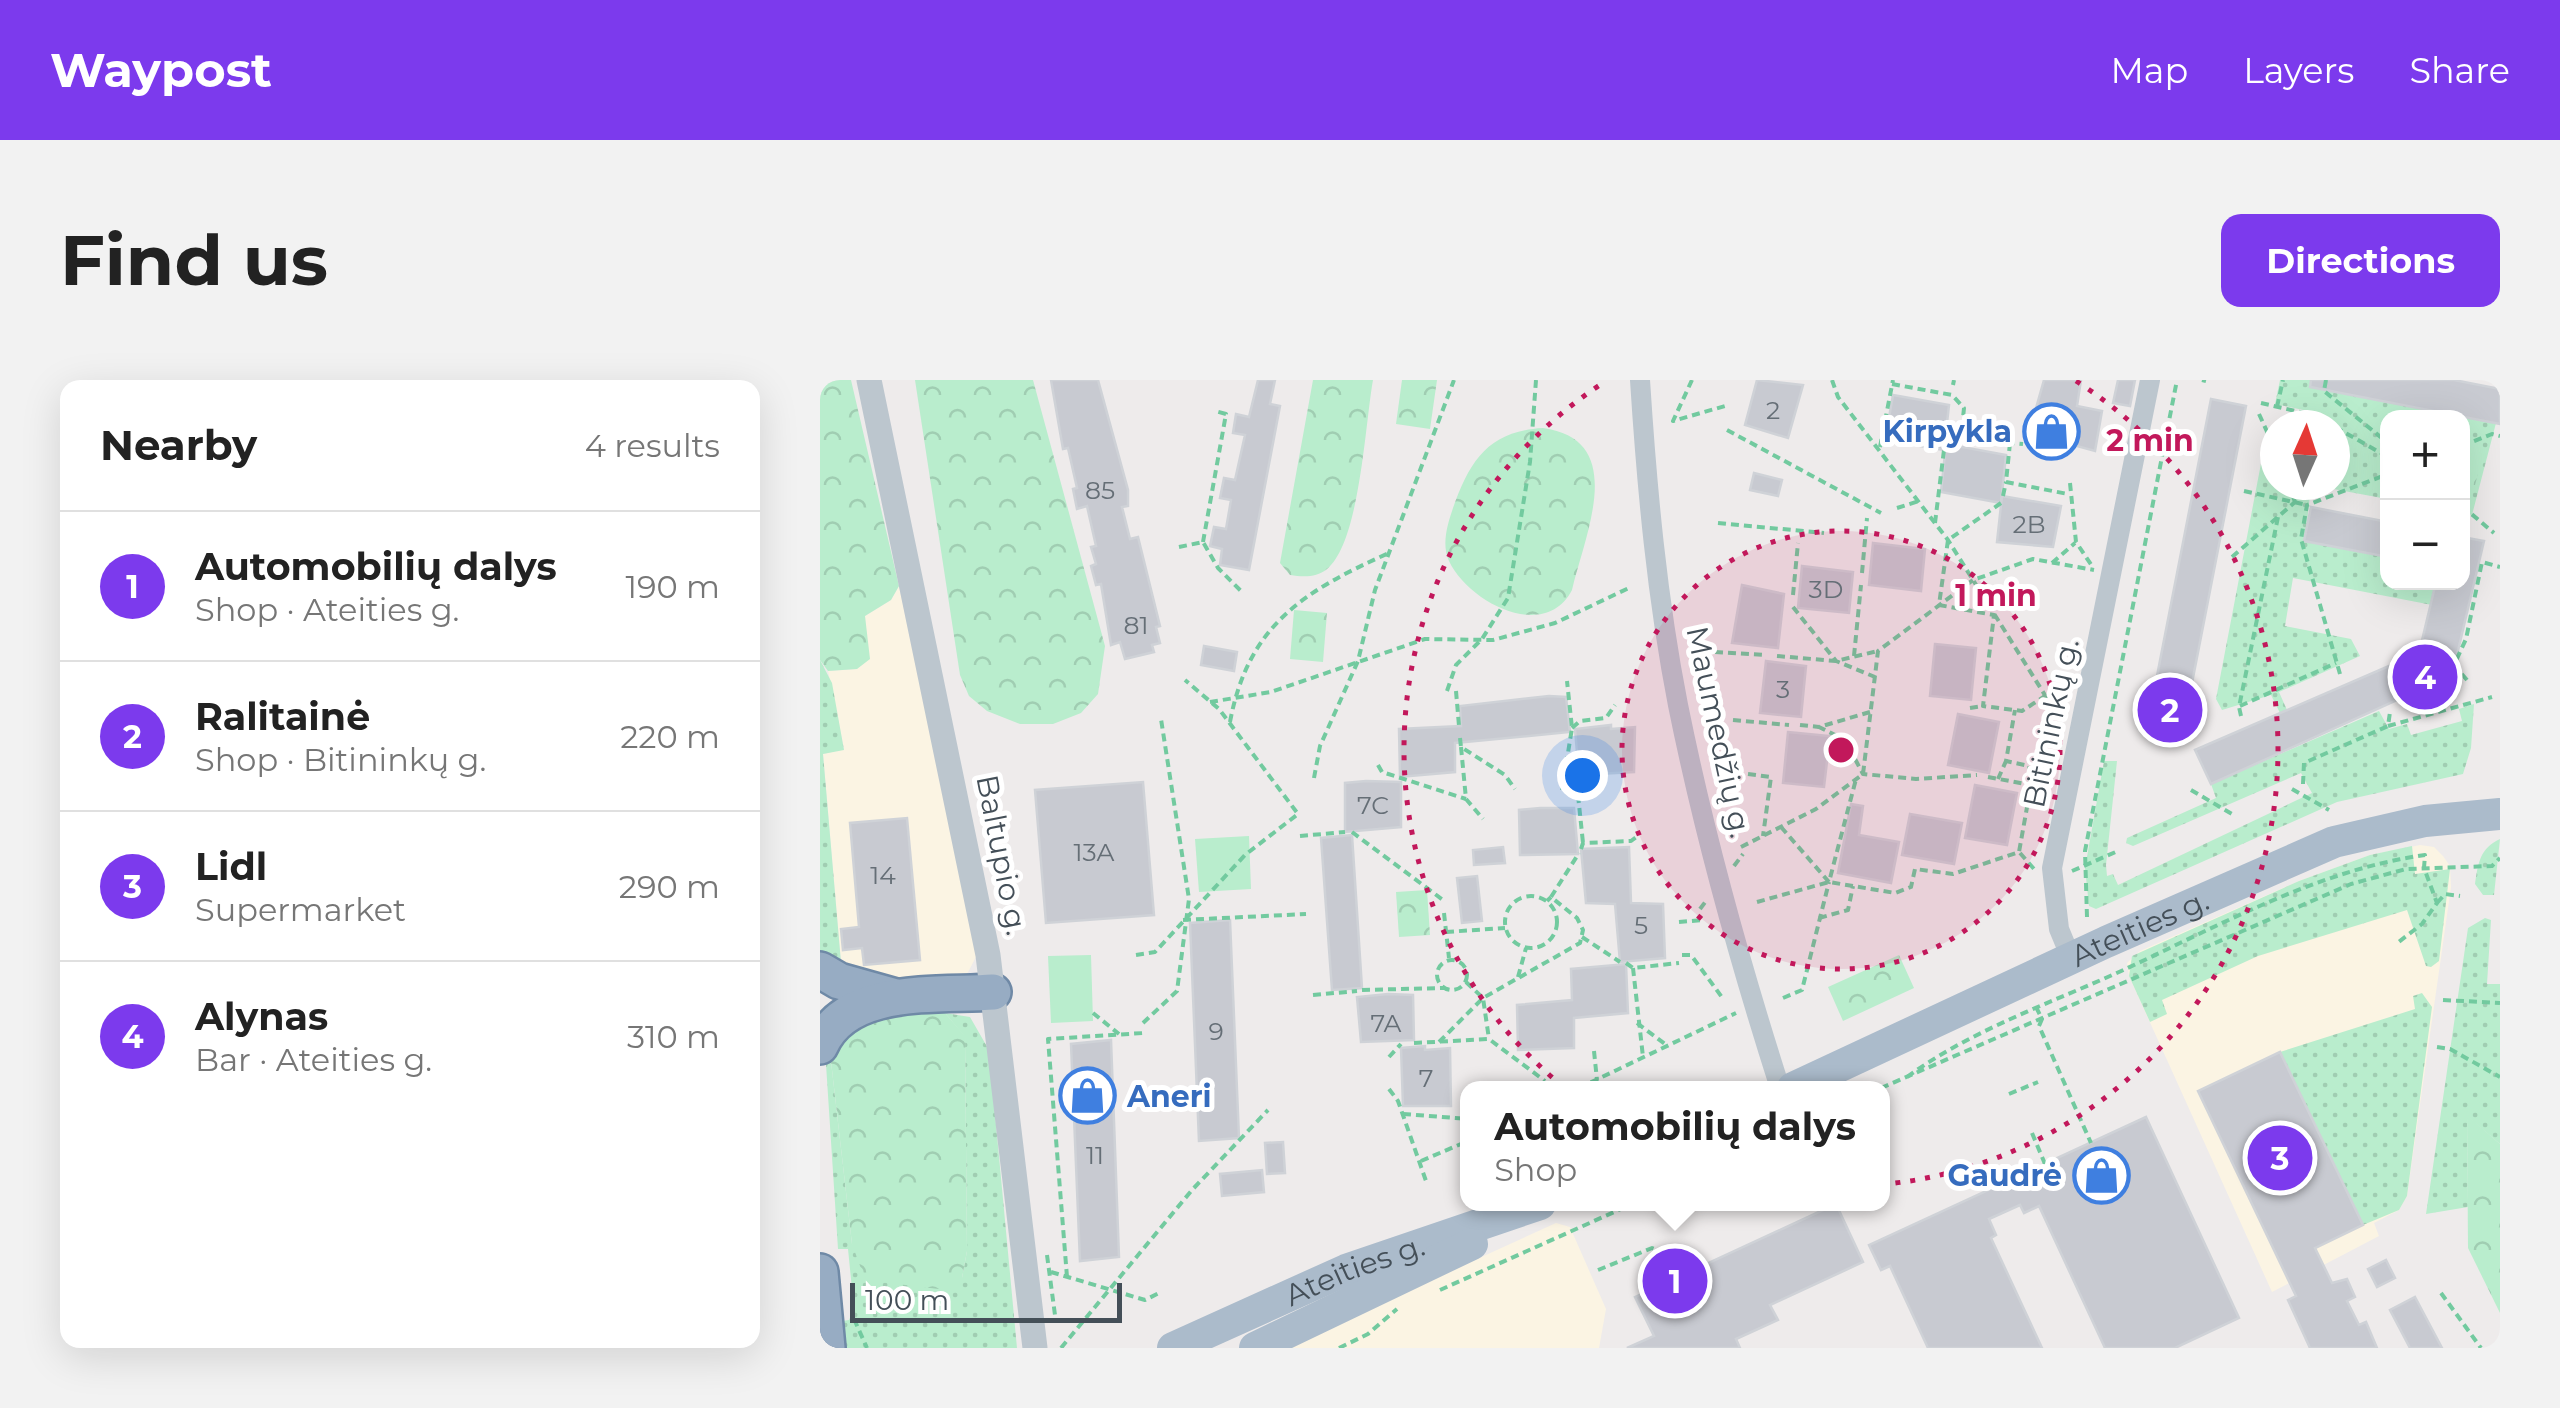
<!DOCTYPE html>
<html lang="en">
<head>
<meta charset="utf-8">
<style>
	:root { --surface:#fff; --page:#f2f2f2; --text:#222; --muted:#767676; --line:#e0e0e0; --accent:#7c3aed }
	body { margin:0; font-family:Montserrat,sans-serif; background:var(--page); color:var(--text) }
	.controls { position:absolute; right:30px; top:30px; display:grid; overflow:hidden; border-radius:20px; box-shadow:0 10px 40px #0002 }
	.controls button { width:90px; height:90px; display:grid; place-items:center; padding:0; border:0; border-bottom:2px solid var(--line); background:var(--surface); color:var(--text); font:50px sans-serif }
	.compass { position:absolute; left:1440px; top:30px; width:90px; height:90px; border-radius:50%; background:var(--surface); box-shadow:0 10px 40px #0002; rotate:3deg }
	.scale { position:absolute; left:30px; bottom:25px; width:272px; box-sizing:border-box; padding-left:10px; border:5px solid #444f58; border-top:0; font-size:28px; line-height:35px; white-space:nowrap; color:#444f58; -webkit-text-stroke:8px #fff; paint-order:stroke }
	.you { position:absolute; left:762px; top:395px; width:35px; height:35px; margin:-25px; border:8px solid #fff; border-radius:50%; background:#1a73e8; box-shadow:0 0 0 15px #1a73e833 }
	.badge { display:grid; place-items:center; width:65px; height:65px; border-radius:50%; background:var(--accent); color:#fff; font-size:32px; font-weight:700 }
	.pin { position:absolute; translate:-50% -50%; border:5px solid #fff; box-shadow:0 2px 10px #0006 }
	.popup { position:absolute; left:640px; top:701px; width:430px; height:130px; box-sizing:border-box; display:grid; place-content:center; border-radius:20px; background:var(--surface); filter:drop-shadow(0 2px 8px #0005); font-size:32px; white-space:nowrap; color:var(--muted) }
	.popup b { font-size:38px; color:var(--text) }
	.popup::after { content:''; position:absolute; left:50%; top:100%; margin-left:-20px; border:20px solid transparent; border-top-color:var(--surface) }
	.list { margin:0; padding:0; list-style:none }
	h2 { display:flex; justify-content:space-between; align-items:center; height:130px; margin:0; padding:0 40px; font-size:42px }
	h2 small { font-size:32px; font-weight:400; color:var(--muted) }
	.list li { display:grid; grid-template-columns:65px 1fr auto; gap:30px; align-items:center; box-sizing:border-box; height:150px; padding:0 40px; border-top:2px solid var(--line) }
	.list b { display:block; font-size:38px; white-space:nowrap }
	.list p { margin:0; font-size:32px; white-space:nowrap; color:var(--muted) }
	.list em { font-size:32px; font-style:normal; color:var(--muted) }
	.map { position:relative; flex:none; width:1680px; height:968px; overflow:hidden; border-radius:20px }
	header { display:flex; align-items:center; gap:60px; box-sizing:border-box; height:140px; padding:0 50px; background:var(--accent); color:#fff }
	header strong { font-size:48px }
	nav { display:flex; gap:55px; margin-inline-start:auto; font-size:35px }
	.intro { display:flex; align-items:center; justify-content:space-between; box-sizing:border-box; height:240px; padding:0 60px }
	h1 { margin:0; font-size:70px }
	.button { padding:25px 45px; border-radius:20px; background:var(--accent); color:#fff; font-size:35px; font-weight:700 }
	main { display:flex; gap:60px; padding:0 60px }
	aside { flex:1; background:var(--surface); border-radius:20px; box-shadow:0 10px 40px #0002 }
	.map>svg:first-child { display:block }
	.commercial { fill:#fbf4e3 }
	.grass { fill:url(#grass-dots) }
	.forest { fill:url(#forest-crowns) }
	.pitch { fill:#b9edcd }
	.building { fill:#c8cad1; stroke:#cfd2d7; stroke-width:2.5 }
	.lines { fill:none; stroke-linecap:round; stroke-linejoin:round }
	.trunk-casing { stroke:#6f89a6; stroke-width:40 }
	.path { stroke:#72ca9f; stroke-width:4; stroke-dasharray:8 5; stroke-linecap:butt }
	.minor { stroke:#bcc6ce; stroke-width:20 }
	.tertiary { stroke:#bcc6ce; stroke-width:25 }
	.primary { stroke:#abbbcb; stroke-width:32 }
	.trunk { stroke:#97acc3; stroke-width:35 }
	.ring { fill:none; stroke:#c2185b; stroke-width:5; stroke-dasharray:5 10 }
	.labels { text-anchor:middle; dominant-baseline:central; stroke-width:10; stroke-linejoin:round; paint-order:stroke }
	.number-label { font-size:25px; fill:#656e76 }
	.shop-label { font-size:30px; font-weight:bold; fill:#366cbe; stroke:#fff; text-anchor:end }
	.street-label { font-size:30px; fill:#444f58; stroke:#fff }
	.centre { fill:#c2185b; stroke:#fff; stroke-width:5 }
	.ring-label { font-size:30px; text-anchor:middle; font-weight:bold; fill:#c2185b; stroke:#fff; stroke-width:10; stroke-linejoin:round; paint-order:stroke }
</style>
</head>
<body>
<header>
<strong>Waypost</strong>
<nav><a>Map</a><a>Layers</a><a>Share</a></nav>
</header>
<div class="intro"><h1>Find us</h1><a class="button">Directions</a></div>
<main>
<aside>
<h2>Nearby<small>4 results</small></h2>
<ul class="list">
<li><span class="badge">1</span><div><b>Automobilių dalys</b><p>Shop · Ateities g.</p></div><em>190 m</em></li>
<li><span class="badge">2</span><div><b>Ralitainė</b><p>Shop · Bitininkų g.</p></div><em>220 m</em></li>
<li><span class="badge">3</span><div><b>Lidl</b><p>Supermarket</p></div><em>290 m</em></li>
<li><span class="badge">4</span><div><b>Alynas</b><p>Bar · Ateities g.</p></div><em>310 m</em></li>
</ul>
</aside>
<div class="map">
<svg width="1680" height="968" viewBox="0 0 1680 968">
	<defs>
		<pattern id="grass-dots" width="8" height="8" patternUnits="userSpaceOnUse" patternTransform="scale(2.5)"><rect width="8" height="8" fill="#b9edcd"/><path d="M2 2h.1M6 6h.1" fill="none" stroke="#a0cdb2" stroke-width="1.8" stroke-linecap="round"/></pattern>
		<pattern id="forest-crowns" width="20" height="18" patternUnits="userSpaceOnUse" patternTransform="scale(2.5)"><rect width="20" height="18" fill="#b9edcd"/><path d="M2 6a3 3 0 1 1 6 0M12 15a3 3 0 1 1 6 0" fill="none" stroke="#a0cdb2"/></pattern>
	</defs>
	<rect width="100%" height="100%" fill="#eeebeb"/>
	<g class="commercial">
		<path d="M79 206 158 573 146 596 68 608 22 594 3 374 24 369 8 291 37 289 46 255 45 236 71 220Z"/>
		<path d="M1600 465 1614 467 1623 476 1630 486 1631 507 1587 816 1579 830 1554 843 1559 856 1452 912 1309 596 1307 583 1320 571 1479 501 1550 475Z"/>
		<path d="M736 843 750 847 786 929 779 968H462Z"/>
	</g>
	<g class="grass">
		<path d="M1460 0H1510L1509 11 1676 43 1652 135 1643 133 1642 38H1568L1567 119 1492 105H1515V45H1495L1497 33 1455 24Z"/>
		<path d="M1447 52 1455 54V105H1491L1485 161 1567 177 1568 202 1616 203 1612 225 1473 198 1465 246 1531 259 1540 276 1459 312 1467 330 1460 333 1451 315 1402 330 1396 319Z"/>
		<path d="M0 280 12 303 24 370 3 374 22 594 0 579Z"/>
		<path d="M1654 324 1651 368 1643 394 1517 422 1276 529 1269 526 1265 488 1284 381H1297L1286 485 1287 496 1293 494 1298 505 1492 413 1481 393 1313 466 1306 463 1307 458 1396 418 1391 404 1559 331 1569 349 1587 344 1591 355 1642 341 1639 329Z"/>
		<path d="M1680 459 1674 515H1663L1655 504C1658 483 1660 468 1680 459Z"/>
		<path d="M1592 466 1595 494 1630 489 1619 581 1611 587 1606 586 1587 530 1438 576 1342 620 1347 634 1330 642 1309 596 1312 576 1479 501 1550 475Z"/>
		<path d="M1665 538 1671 540 1667 604H1680V764L1647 736 1648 827 1606 834 1648 548Z"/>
		<path d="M1602 613 1612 627 1587 816 1579 830 1543 845 1460 672 1595 629 1593 616Z"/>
		<path d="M125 633 150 637 169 670 197 968H19L22 941 29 940 34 929 28 869H18L5 669 9 664 32 864 142 898 147 871 145 657Z"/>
	</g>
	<g class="forest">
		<path d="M0 0H31L79 206 71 220 45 236 50 279 37 289 8 291 0 280Z"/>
		<path d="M95 0H213L285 266 278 314 261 333 233 344H200L167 331 149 316 140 295Z"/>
		<path d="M493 0H553C545 44 540 162 507 189 496 198 483 197 470 195L460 183Z"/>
		<path d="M582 0H617L610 49 576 44Z"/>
		<path d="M723 48C809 60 765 154 752 210 725 262 649 223 629 181 621 164 628 143 633 128 650 80 669 51 723 48Z"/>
		<path d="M1643 68 1664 71 1651 120 1643 121Z"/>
		<path d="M474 230 507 233 503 282 470 279Z"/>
		<path d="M607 510 610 555 579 557 576 512Z"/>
		<path d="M1079 575 1094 608 1023 641 1008 607Z"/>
		<path d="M63 632 125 633 145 656 147 871 142 898 127 910 52 901 43 894 32 864 9 664Z"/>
		<path d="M1647 735 1680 764V933L1648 868Z"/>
	</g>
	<g class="pitch">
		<path d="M429 456 431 509 379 512 375 459Z"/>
		<path d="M271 575 273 641 231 643 228 576Z"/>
	</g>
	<g class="building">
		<path d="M231 0H278L308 110V126L302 127 310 159 318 157 340 246 336 247 340 263 332 265 334 272 305 279 300 262 291 265 281 204 276 205 271 186 276 184 271 167 276 166 267 126 257 129 253 109 257 108 248 68 243 69Z"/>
		<path d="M438 0H455L450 24 460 26 429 190 400 185 402 169 390 166 394 147 406 149 411 120 400 118 404 98 415 100 425 55 413 53 416 34 429 37Z"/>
		<path d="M937 0 983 5 968 58 925 45Z"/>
		<path d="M1224 0H1261L1257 26 1282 31 1275 71 1209 53Z"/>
		<path d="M1298 0H1315L1310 26 1293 23Z"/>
		<path d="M1491 0H1634L1680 9V44L1490 7Z"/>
		<path d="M1073 15 1129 25 1124 70 1065 60Z"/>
		<path d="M1391 19 1426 26 1364 344 1329 337Z"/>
		<path d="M1126 64 1186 75 1181 123 1121 112Z"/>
		<path d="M934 93 962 100 958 116 930 110Z"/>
		<path d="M1182 116 1241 126 1233 167 1177 162Z"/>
		<path d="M1491 127 1568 142V177L1484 161Z"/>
		<path d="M1642 157 1664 161 1636 279 1617 302 1391 404 1375 370 1599 273 1616 202H1642Z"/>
		<path d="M1053 163 1105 169 1101 211 1049 205Z"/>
		<path d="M982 186 1033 192 1029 233 978 228Z"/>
		<path d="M922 205 964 214 958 268 912 263Z"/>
		<path d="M1115 264 1156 268 1151 320 1110 316Z"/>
		<path d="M384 266 417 272 414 291 381 285Z"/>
		<path d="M946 281 986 286 981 337 940 333Z"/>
		<path d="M729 316 746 317 750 352 635 363V392L580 397 579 349 641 346 640 326Z"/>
		<path d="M1138 334 1179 342 1169 393 1128 385Z"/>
		<path d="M791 345V349L815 347 814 392 759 395 755 349Z"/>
		<path d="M968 352 1010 356 1004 407 963 403Z"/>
		<path d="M546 401 581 402V447L525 452V403Z"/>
		<path d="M323 402 334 535 226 543 215 410Z"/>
		<path d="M1155 405 1197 413 1187 465 1145 458Z"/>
		<path d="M1031 424 1043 426 1039 455 1079 462 1071 503 1018 493Z"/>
		<path d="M720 428H754L758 474 700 475 699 430Z"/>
		<path d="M1090 434 1142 443 1134 484 1082 475Z"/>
		<path d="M87 438 100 580 44 585 42 568 23 570 21 549 39 547 30 443Z"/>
		<path d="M532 455 542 608 512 610 501 458Z"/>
		<path d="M683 467 685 483 654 485 653 470Z"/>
		<path d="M809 467 811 523 843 524 845 578 800 582 795 524 766 523 761 469Z"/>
		<path d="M657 496 662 541 642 543 637 498Z"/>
		<path d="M410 540 419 758 379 761 370 543Z"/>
		<path d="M806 584 808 633 754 638V668L698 670 697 625 752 620 751 589Z"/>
		<path d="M568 614 593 615 594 660 541 662 537 617Z"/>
		<path d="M291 660 299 877 260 881 251 664Z"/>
		<path d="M605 666V670L630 668 631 726H583L581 668Z"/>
		<path d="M1460 672 1543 845 1495 868 1512 903 1527 899 1535 917 1527 921 1539 945 1546 942 1557 968H1490L1468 920 1476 916 1378 711Z"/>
		<path d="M1326 737 1419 938 1355 968H1285L1219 826 1204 833 1200 825 1169 839 1176 855 1171 858 1222 968H1108L1070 886 1061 890 1049 865Z"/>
		<path d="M463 762 465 793 447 794 445 763Z"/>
		<path d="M442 790 444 812 402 816 400 794Z"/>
		<path d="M1016 824 1043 882 950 925 958 940 916 959 920 968H807L834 956 815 917Z"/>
		<path d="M1566 880 1575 898 1557 907 1548 889Z"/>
		<path d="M1595 917 1622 968H1590L1570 930Z"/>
	</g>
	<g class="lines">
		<defs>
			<g id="trunk">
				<path d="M0 590 19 601 76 617"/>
				<path d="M0 666C26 605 119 616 173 612"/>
				<path d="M0 892 7 968"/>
			</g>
		</defs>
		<use href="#trunk" class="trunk-casing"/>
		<g class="path">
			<path d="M872 0 853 41 905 26"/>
			<path d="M1012 0 1018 17 1128 160 1243 344"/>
			<path d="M1382 0 1386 1"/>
			<path d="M1506 0 1504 11 1568 63"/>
			<path d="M1072 4 1132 15 1144 28 1141 58"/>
			<path d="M1133 5 1134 0"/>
			<path d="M1441 23 1497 36 1512 45"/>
			<path d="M1457 27 1463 0"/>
			<path d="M1439 34 1455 69"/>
			<path d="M1515 47 1568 77"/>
			<path d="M907 50 1061 133"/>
			<path d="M1190 63 1186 102 1248 114"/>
			<path d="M1124 64 1134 57 1203 64"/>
			<path d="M1642 66 1672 54 1680 56"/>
			<path d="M1060 67 1073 0"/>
			<path d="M1250 103 1256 162 1272 186"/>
			<path d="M1469 105 1475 122"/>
			<path d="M1424 111 1487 125"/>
			<path d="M1183 116 1186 102"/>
			<path d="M1181 123 1128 160 1119 225 1174 235 1163 326 1202 331 1225 316"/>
			<path d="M1642 126 1674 153"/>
			<path d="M1077 128 1099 121"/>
			<path d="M898 143 1004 153"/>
			<path d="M1115 143 1124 70"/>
			<path d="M383 162 406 34 395 31"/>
			<path d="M359 167 383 162 398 188 423 213"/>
			<path d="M1412 177 1475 122"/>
			<path d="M1232 183 1255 163"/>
			<path d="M1042 193 1047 138"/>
			<path d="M973 215 978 163"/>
			<path d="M973 227 1016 281 1055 297"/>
			<path d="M895 272 946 275"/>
			<path d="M957 276 1016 281 1058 271"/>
			<path d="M1034 276 1041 205"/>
			<path d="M1520 294 1481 159 1487 125 1568 94"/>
			<path d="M1647 300 1634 285 1646 259 1662 182 1680 187"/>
			<path d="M627 311 636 285 662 259 688 218 710 82 716 0"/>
			<path d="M636 311 639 346"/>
			<path d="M390 322 451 312 605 259 673 260 735 243 811 207"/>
			<path d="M1420 326 1516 283"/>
			<path d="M1150 328 1163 326"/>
			<path d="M1050 332 999 347 1025 360 1043 394 1096 399 1157 395"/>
			<path d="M1421 336 1419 327 1458 137"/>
			<path d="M913 340 969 345"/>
			<path d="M410 342C428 245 484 211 569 173"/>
			<path d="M980 345 999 347"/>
			<path d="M1568 346 1672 317"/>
			<path d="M752 348 760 341 786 338 795 325"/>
			<path d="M640 358 641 367 685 395 695 409"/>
			<path d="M641 367 646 419 663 439"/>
			<path d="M558 385 562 392 646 419"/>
			<path d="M928 394 951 397 943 456"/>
			<path d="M1168 397 1211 405"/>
			<path d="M494 398 500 366 538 281 555 210 634 0"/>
			<path d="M1178 399 1186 381"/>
			<path d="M1483 404 1484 383 1568 346 1570 332"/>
			<path d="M1472 409 1509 430"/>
			<path d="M742 410 752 348 747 301"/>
			<path d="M1371 410 1412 434"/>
			<path d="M758 415 763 463"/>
			<path d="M961 447 1009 502 1036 399"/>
			<path d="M532 452 623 520"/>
			<path d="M480 456 525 452"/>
			<path d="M921 467 996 429 1043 394 1058 271 1153 200 1213 179 1274 190"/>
			<path d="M761 469 763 463 811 461 819 455"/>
			<path d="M1200 473 1214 489"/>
			<path d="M914 486 923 474"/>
			<path d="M1252 491 1298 471"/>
			<circle cx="711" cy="542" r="26"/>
			<path d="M731 517 759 473"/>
			<path d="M937 522 1009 502 1075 513 1091 507 1095 489 1133 494 1199 472 1211 405 1209 386 1186 381 1195 330"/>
			<path d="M1617 523 1625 514 1640 516"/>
			<path d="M880 529 886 521"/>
			<path d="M624 533 629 578"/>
			<path d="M1267 537 1265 471 1357 0"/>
			<path d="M999 538 1028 530 1033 506"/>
			<path d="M363 540 486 534"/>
			<path d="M859 542 883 540"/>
			<path d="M626 552 685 548"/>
			<path d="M762 557 800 582"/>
			<path d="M316 575 335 572 425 475 478 434 399 329 365 300"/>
			<path d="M862 575H871L904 620"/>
			<circle cx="632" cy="595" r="15"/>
			<path d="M806 583 813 588 859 583"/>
			<path d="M813 588 823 677"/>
			<path d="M698 597 706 568"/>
			<path d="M646 602 663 618 669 659"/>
			<path d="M542 610 624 608"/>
			<path d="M493 615 537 611"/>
			<path d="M963 618 982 610 1009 502"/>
			<path d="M1623 620 1680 623"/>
			<path d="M1216 627 1222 639 1219 646 1271 763"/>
			<path d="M273 633 299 654"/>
			<path d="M323 643 357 611 369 519 341 339"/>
			<path d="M817 643 845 664"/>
			<path d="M619 662 663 618 760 563 763 550 757 538 731 517 727 521"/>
			<path d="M594 663 669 659 725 701"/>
			<path d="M1617 667 1630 669 1680 697"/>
			<path d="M774 671 777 700"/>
			<path d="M569 677 581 664"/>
			<path d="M1087 697C1150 651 1228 624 1299 592 1397 547 1497 490 1605 475L1604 488 1617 523 1602 544 1576 564"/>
			<path d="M759 708 916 633"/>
			<path d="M1061 708 1531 504 1586 489 1672 486 1680 478"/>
			<path d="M569 709 578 721 606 801"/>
			<path d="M1189 714 1218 702"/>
			<path d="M583 734 648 739"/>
			<path d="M1212 753 1225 784"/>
			<path d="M601 781 648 761"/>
			<path d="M1147 784 1159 810"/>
			<path d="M227 875 235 935"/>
			<path d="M778 890 832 868 839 871 852 898"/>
			<path d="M231 892 325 920 339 913"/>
			<path d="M247 897 228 659 324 653"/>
			<path d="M620 910 812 824"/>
			<path d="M1621 913 1661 968"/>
			<path d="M34 939 47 968"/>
			<path d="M241 968 372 810 448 730"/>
			<path d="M519 968 548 954 577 929"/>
		</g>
		<g class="minor">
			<path d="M820 0C827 109 837 218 858 325 884 454 920 583 960 708"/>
			<path d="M1251 578 1239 549 1232 488 1330 0"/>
		</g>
		<path class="tertiary" d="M49 0 168 575 215 968"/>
		<g class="primary">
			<path id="s1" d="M973 708 1286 562 1514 462 1605 441 1680 434"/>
			<path id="s2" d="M353 968 526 890 720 824"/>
			<path d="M435 968 652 864"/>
		</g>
		<use href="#trunk" class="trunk"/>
	</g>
	<circle cx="1021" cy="370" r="219" fill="#c2185b" fill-opacity=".12"/>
	<g class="ring">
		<circle cx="1021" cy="370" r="219"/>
		<path d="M1256 1A437 437 0 1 1 786 1"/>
	</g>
	<defs>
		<symbol id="shop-ring" viewBox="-11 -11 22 22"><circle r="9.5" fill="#fff" stroke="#3f7fe0" stroke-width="1.5"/><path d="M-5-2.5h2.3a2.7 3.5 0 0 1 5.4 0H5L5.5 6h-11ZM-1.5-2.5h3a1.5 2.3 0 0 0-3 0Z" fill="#3f7fe0"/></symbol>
	</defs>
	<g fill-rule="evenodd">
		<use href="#shop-ring" x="1200" y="20" width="63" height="63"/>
		<use href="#shop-ring" x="236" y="684" width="63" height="63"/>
		<use href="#shop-ring" x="1250" y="764" width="63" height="63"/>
	</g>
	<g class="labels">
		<g class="number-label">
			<text x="953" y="30">2</text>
			<text x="280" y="110">85</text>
			<text x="1209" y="144">2B</text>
			<text x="1006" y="209">3D</text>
			<text x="316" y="245">81</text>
			<text x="963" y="309">3</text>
			<text x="553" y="425">7C</text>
			<text x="274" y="472">13A</text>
			<text x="63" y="495">14</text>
			<text x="821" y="545">5</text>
			<text x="566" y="643">7A</text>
			<text x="396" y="651">9</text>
			<text x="606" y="698">7</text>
			<text x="275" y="775">11</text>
		</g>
		<g class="shop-label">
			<text x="1192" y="51">Kirpykla</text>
			<text x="307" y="716" text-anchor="start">Aneri</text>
			<text x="1242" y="795">Gaudrė</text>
		</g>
		<g class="street-label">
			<text transform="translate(1231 343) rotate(-78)">Bitininkų g.</text>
			<text transform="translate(899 352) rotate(78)">Maumedžių g.</text>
			<text transform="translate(182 475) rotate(79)">Baltupio g.</text>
			<text stroke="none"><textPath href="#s1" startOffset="382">Ateities g.</textPath></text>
			<text stroke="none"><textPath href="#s2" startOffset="198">Ateities g.</textPath></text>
		</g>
	</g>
	<circle cx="1021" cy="370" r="15" class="centre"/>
	<g class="ring-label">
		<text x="1330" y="71">2 min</text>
		<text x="1176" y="226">1 min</text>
	</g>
</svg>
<div class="controls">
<button>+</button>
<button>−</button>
</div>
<svg class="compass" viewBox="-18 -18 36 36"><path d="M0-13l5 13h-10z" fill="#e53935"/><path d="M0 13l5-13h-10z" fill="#767676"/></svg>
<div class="scale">100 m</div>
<div class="you"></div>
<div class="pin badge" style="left:855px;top:901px">1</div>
<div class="popup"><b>Automobilių dalys</b>Shop</div>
<div class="pin badge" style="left:1350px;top:330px">2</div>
<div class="pin badge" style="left:1460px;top:778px">3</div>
<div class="pin badge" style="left:1605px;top:297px">4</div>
</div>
</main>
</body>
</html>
